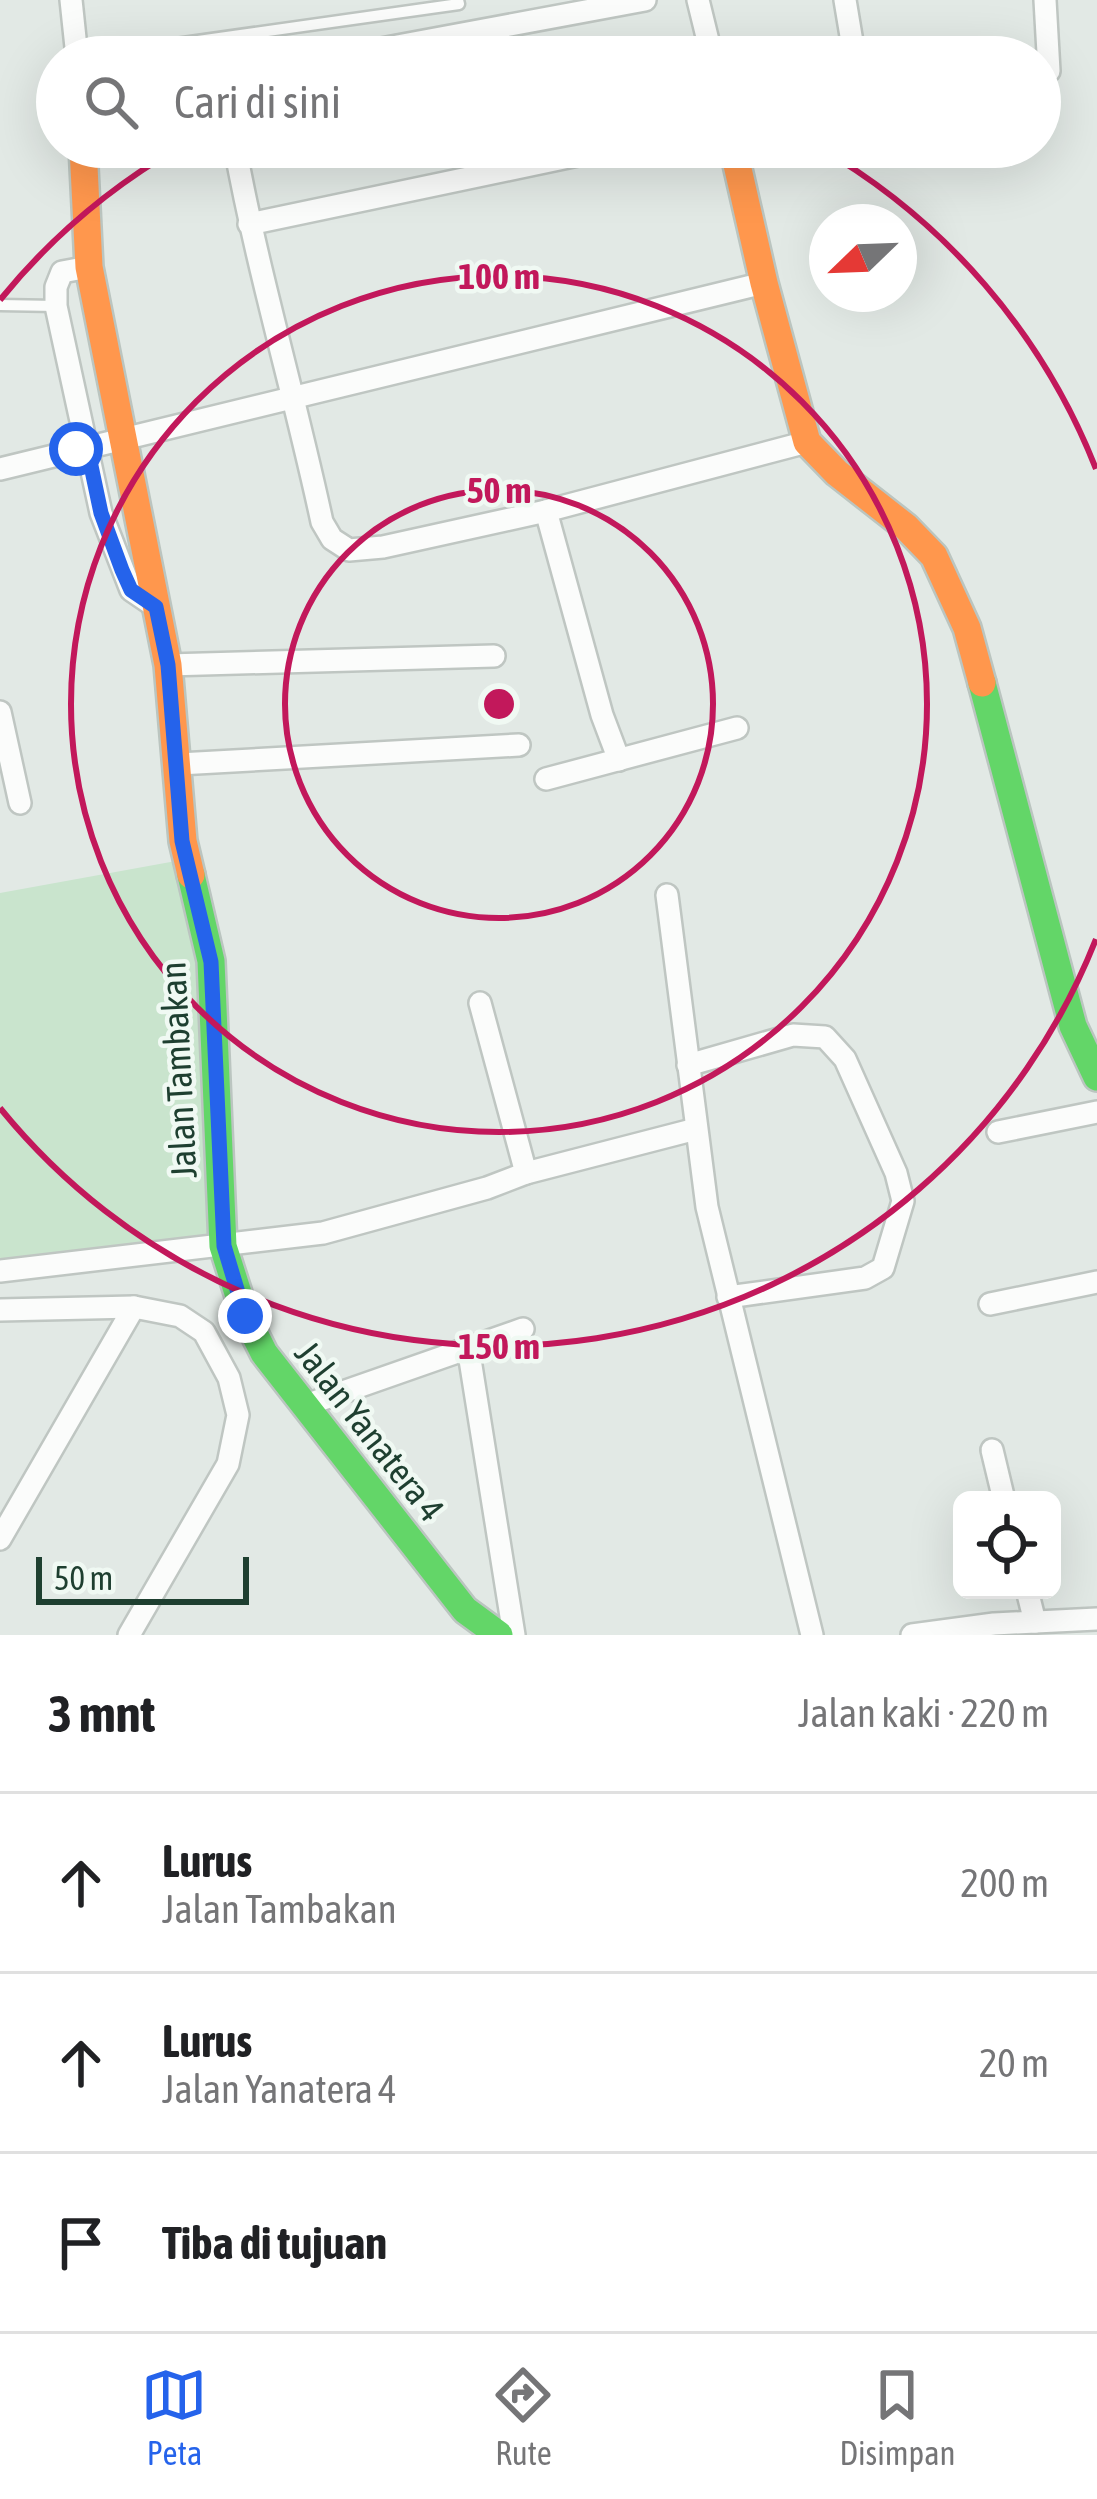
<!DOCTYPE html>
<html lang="id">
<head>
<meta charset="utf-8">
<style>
	:root { --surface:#fff; --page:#f2f2f2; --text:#202124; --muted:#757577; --line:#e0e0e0; --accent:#2563eb }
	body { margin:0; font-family:"Asap Condensed",sans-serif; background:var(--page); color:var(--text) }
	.controls { position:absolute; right:36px; bottom:36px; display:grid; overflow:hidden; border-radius:18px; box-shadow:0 12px 48px #0002 }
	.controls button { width:108px; height:108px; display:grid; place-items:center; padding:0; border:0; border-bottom:3px solid var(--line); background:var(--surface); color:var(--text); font:60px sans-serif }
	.compass { position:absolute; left:809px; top:204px; width:108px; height:108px; border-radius:50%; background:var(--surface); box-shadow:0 12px 48px #0002; rotate:247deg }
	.scale { position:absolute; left:36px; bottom:30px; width:213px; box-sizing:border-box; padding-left:12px; border:6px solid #1e3f30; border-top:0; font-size:33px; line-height:42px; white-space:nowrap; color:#1e3f30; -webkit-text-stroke:9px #f0f9f3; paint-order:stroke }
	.stop { position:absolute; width:36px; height:36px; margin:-27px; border:9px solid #2563eb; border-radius:50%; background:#fff }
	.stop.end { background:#2563eb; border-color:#fff; box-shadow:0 3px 12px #0008 }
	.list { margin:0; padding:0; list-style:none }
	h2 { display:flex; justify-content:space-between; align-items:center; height:156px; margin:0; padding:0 48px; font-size:51px }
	h2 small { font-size:39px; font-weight:400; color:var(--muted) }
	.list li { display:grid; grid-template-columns:78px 1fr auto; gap:36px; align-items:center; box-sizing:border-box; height:180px; padding:0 48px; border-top:3px solid var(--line) }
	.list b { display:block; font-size:45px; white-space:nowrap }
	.list p { margin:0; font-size:39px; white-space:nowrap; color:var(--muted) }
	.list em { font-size:39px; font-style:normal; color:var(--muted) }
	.icon { flex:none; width:66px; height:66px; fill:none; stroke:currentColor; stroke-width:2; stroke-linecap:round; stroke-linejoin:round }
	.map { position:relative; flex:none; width:1097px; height:1635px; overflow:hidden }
	.search { position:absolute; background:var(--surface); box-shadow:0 12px 48px #0002; left:36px; right:36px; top:36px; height:132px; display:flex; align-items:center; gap:30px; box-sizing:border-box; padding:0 42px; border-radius:66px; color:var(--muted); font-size:45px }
	.sheet { height:696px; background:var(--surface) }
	nav { display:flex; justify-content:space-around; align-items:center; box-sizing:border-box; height:168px; border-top:3px solid var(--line); background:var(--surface); font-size:33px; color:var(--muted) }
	nav a { display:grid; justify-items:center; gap:6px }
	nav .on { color:var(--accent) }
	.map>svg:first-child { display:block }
	.green { fill:#c9e4cd }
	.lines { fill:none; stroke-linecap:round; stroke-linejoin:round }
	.lane-casing { stroke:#bfc6c2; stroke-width:15 }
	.street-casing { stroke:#bfc6c2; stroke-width:26 }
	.fast-casing { stroke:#bbc5c0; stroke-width:32 }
	.slow-casing { stroke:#bbc5c0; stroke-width:32 }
	.lane { stroke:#fbfcfb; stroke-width:10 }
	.street { stroke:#fbfcfb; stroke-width:21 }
	.fast { stroke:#63d668; stroke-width:27 }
	.slow { stroke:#ff974d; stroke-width:27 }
	.route { stroke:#2563eb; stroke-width:15 }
	.ring { fill:none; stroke:#c2185b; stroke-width:6 }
	.labels { text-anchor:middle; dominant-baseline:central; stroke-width:9; stroke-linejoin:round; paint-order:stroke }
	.street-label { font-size:36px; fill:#1e3f30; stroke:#f0f9f3 }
	.centre { fill:#c2185b; stroke:#f0f9f3; stroke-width:6 }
	.ring-label { font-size:36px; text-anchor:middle; font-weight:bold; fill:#c2185b; stroke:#f0f9f3; stroke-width:9; stroke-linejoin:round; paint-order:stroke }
</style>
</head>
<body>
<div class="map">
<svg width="1097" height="1635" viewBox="0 0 1097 1635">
	<rect width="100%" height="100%" fill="#e2e9e5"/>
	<path class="green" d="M176 861 200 941 218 1240 0 1263V893Z"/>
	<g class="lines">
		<defs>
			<g id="lane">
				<path d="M84 57 459 4 458 0"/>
				<path d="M0 305 56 306"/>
			</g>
			<g id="street">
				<path d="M71 0 77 57"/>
				<path d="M698 0 712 57"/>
				<path d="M845 0 854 54"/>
				<path d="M1045 0 1049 71"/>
				<path d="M338 57 645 0"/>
				<path d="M235 147C258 273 295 396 322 522L332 539 349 550 383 547 546 511 807 442"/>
				<path d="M249 224 616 147"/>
				<path d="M89 267 62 272 56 287V306L101 513 131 590 156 607"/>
				<path d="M0 469 764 283"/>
				<path d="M546 511 602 715 619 760"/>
				<path d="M168 665 494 656"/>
				<path d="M0 712 20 803"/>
				<path d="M179 764 519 745"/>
				<path d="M546 779 737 728"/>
				<path d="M667 895 707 1207 812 1635"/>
				<path d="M688 1065 793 1035 825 1037 845 1059 896 1173 903 1201 883 1268 865 1278 728 1297"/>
				<path d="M998 1132 1097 1112"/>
				<path d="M526 1173 696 1129"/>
				<path d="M0 1271 323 1233 487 1188 526 1173 480 1003"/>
				<path d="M990 1304 1097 1282"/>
				<path d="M0 1310 134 1307 180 1316 204 1332 229 1378 238 1415 228 1464 129 1635"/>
				<path d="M468 1347 514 1635"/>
				<path d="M303 1406 523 1329"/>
				<path d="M992 1450 1004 1500"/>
				<path d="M0 1539 134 1307"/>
				<path d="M1027 1590 1035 1622"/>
				<path d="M912 1635 994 1624 1097 1619"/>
			</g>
			<g id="fast">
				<path d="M982 683 1073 1026 1097 1077"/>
				<path d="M191 875 211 961 223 1246 245 1315 264 1353 465 1610 499 1635"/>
			</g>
			<g id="slow">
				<path d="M83 147 89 267 168 665 183 841 191 875"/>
				<path d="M733 147 764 283 807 442 837 473 906 527 934 556 967 628 982 683"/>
			</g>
		</defs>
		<use href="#lane" class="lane-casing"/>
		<use href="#street" class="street-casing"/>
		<use href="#fast" class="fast-casing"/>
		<use href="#slow" class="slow-casing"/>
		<use href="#lane" class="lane"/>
		<use href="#street" class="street"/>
		<use href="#fast" class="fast"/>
		<use href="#slow" class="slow"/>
	</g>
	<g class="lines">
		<path class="route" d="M76 449 87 447 101 513 122 570 131 590 156 607 168 665 182 841 211 962 224 1246 245 1316"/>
	</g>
	<g class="ring">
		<circle cx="499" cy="704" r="214"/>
		<circle cx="499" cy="704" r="428"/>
		<path d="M1096 939A642 642 0 0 1 0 1108M0 300A642 642 0 0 1 178 148M820 148A642 642 0 0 1 1096 469"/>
	</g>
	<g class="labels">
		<g class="street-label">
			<text transform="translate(178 1070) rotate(-93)">Jalan Tambakan</text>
			<text transform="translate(370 1431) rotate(52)">Jalan Yanatera 4</text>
		</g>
	</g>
	<circle cx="499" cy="704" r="18" class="centre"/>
	<g class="ring-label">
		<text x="499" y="289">100 m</text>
		<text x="499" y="503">50 m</text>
		<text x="499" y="1359">150 m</text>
	</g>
</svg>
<div class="controls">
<button><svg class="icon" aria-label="locate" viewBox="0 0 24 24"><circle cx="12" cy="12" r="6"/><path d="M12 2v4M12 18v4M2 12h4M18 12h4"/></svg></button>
</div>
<svg class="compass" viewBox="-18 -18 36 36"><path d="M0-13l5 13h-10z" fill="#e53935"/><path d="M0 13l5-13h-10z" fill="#757577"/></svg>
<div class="scale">50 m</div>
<div class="stop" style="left:76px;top:449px"></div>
<div class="stop end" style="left:245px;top:1316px"></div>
<div class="search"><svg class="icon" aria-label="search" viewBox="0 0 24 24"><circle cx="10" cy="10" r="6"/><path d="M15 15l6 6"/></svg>Cari di sini</div>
</div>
<section class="sheet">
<h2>3 mnt<small>Jalan kaki · 220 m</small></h2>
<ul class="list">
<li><svg class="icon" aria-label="ahead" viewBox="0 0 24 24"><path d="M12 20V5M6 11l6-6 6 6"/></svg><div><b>Lurus</b><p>Jalan Tambakan</p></div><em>200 m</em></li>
<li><svg class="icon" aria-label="ahead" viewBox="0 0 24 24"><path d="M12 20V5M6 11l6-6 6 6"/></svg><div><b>Lurus</b><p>Jalan Yanatera 4</p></div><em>20 m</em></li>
<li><svg class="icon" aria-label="arrive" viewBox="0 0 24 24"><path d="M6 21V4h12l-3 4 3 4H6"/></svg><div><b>Tiba di tujuan</b></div></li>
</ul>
</section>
<nav>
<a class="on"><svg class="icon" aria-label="map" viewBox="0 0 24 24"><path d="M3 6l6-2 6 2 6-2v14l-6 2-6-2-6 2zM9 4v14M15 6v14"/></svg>Peta</a>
<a><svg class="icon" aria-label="directions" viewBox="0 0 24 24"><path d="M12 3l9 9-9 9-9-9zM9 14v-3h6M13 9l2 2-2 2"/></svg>Rute</a>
<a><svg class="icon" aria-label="saved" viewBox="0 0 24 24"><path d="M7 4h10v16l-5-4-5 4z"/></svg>Disimpan</a>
</nav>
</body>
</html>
